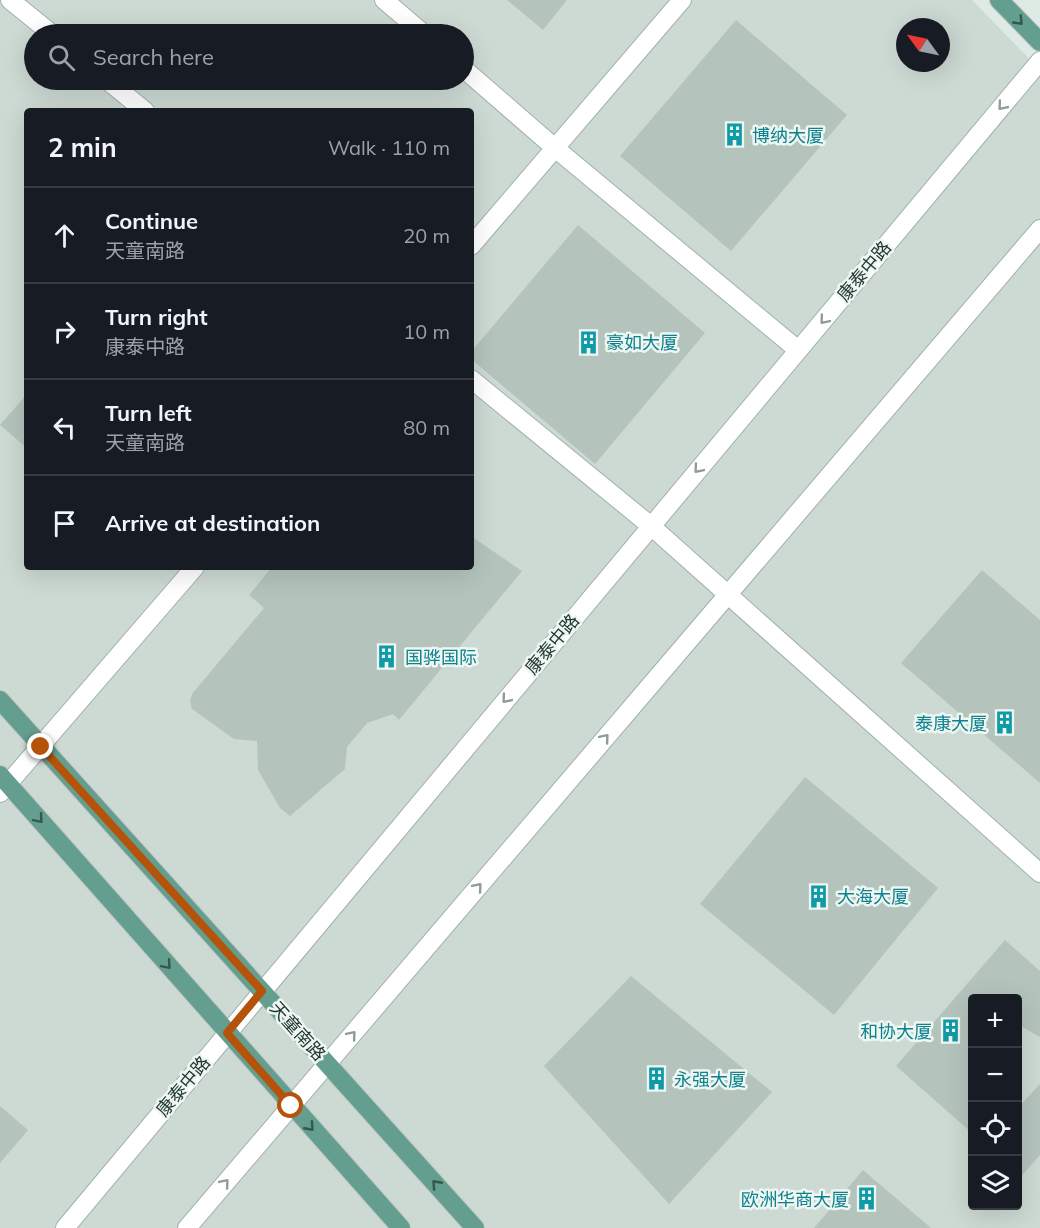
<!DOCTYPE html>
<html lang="en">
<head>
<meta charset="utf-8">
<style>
	:root { --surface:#171b24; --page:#20242c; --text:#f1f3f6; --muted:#9ea1a6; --line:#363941 }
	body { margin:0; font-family:Mulish,"Noto Sans SC",sans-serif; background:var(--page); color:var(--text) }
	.controls { position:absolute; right:18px; bottom:18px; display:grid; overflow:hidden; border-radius:6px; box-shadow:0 6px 24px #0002 }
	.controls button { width:54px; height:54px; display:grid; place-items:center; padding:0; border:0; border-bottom:2px solid var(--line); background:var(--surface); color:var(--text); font:30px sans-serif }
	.compass { position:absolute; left:896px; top:18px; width:54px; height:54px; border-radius:50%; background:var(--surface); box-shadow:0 6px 24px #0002; rotate:303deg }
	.stop { position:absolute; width:18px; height:18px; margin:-14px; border:4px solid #b45309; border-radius:50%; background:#fff }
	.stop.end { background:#b45309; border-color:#fff; box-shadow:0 2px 6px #0008 }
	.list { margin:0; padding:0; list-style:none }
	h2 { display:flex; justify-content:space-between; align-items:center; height:78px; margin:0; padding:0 24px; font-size:26px }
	h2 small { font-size:20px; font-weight:400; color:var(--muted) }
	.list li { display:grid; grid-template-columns:39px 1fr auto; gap:18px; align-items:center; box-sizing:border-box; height:96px; padding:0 24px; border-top:2px solid var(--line) }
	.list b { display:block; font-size:22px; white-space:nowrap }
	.list p { margin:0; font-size:20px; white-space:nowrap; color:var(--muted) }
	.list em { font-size:20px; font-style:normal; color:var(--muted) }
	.icon { flex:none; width:33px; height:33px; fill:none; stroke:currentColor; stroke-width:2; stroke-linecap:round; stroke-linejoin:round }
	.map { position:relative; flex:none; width:1040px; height:1228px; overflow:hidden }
	.search { position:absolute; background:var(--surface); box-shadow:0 6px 24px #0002; left:24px; top:24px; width:450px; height:66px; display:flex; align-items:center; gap:15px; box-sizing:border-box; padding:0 21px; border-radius:33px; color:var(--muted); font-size:22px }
	.panel { position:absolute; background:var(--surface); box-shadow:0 6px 24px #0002; left:24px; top:108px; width:450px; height:462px; border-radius:6px }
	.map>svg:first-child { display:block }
	.built { fill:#cdd9d3; fill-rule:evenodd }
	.building { fill:#b4c4bd }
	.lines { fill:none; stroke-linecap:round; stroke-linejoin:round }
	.minor-casing { stroke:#a1b1ab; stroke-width:20 }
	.major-casing { stroke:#bcc4c2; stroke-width:20 }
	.minor { stroke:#fff; stroke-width:18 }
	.major { stroke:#649e8e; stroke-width:18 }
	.oneway { stroke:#34574e }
	.oneway2 { stroke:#909c98 }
	.route { stroke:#b45309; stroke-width:8 }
	.labels { text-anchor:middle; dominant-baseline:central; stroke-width:5; stroke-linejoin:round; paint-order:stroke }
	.culture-label { font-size:18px; fill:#0d838f; stroke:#eff6f2; text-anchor:start }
	.street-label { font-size:18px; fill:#203932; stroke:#eff6f2 }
</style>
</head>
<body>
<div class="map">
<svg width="1040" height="1228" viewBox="0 0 1040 1228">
	<rect width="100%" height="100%" fill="#deeae4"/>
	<path class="built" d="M0 0H972L1040 70V1228H0ZM905 27H941V63H905ZM34 34H464V80H34ZM27 111H471V567H27ZM972 998H1018V1206H972Z"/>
	<g class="building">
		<path d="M507 0H567L543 30Z"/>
		<path d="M736 20 847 115 731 251 620 156Z"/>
		<path d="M578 225 705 333 595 464 471 359V352Z"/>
		<path d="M27 394V448L0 425Z"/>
		<path d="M471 536 522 571 399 720 393 714 367 723 347 747 345 769 290 816 280 808 258 770 257 741 234 739 192 709 190 701 192 694 264 608 249 595 272 567H471Z"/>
		<path d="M982 570 1040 620V783L901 663Z"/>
		<path d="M805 777 938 888 834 1015 700 904Z"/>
		<path d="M1005 940 1040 971V1037L1017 1024V999H972V1133L896 1066Z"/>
		<path d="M631 976 772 1092 669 1204 544 1066Z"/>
		<path d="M1040 1084V1155L1017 1181V1109Z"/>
		<path d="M0 1106 28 1130 0 1163Z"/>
		<path d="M863 1170 931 1228H814Z"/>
	</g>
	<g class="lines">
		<defs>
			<g id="minor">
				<path d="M10 0 52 34"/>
				<path d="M384 0 424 34"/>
				<path d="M464 69 555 148 798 350"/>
				<path d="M107 80 145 111"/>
				<path d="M471 246 682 0"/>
				<path d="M471 379 651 526 1040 873"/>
				<path d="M0 793 195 567"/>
				<path d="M65 1228 1040 61"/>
				<path d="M187 1228 1040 229"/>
			</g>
			<g id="major">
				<path d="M999 0 1040 42"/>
				<path d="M0 700 475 1228"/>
				<path d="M0 775 401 1228"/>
			</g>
		</defs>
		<use href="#minor" class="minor-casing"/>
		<use href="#major" class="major-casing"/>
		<use href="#minor" class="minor"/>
		<use href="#major" class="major"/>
	</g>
	<defs><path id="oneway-chevron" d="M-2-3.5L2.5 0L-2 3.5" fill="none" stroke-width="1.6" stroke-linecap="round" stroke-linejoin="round" transform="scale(1.5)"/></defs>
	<g class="oneway">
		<use href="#oneway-chevron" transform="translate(1019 21) rotate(46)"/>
		<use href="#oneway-chevron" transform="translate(39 819) rotate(49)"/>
		<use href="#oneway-chevron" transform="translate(167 965) rotate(49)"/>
		<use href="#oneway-chevron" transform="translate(310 1127) rotate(48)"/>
		<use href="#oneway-chevron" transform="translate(436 1184) rotate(-132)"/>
	</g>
	<g class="oneway2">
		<use href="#oneway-chevron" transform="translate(1002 106) rotate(130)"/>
		<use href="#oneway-chevron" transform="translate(824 320) rotate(130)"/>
		<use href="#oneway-chevron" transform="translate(698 469) rotate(130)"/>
		<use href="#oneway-chevron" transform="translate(506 699) rotate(130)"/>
		<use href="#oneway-chevron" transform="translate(605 738) rotate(-50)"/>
		<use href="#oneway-chevron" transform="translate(478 887) rotate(-50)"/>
		<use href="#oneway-chevron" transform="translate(352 1035) rotate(-50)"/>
		<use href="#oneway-chevron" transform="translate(225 1183) rotate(-50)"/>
	</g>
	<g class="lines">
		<path class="route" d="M41 747 262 991 227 1033 291 1106"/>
	</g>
	<defs>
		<symbol id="building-bare" viewBox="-9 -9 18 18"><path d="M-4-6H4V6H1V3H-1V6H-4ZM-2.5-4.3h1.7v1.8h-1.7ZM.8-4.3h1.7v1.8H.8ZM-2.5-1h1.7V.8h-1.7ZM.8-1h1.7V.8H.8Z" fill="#0f9aa8" stroke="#eff6f2" stroke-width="2.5" paint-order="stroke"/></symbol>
	</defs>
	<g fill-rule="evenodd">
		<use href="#building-bare" x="718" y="118" width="33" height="33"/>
		<use href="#building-bare" x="572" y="326" width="33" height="33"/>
		<use href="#building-bare" x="370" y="640" width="33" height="33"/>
		<use href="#building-bare" x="988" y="706" width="33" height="33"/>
		<use href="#building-bare" x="802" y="880" width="33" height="33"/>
		<use href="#building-bare" x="934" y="1014" width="33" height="33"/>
		<use href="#building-bare" x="640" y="1062" width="33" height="33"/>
		<use href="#building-bare" x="850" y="1182" width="33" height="33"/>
	</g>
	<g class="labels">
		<g class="culture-label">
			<text x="752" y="135">博纳大厦</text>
			<text x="606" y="342">豪如大厦</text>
			<text x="405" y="657">国骅国际</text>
			<text x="987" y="723" text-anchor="end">泰康大厦</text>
			<text x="837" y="896">大海大厦</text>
			<text x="932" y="1031" text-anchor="end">和协大厦</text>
			<text x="674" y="1079">永强大厦</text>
			<text x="849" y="1199" text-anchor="end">欧洲华商大厦</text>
		</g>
		<g class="street-label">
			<text transform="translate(864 271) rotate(-50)">康泰中路</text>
			<text transform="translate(552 644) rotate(-50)">康泰中路</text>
			<text transform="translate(298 1031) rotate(48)">天童南路</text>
			<text transform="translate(183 1086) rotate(-50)">康泰中路</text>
		</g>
	</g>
</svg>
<div class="controls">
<button>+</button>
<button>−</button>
<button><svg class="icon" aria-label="locate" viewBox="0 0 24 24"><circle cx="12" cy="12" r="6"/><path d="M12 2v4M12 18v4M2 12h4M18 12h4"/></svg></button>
<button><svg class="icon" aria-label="layers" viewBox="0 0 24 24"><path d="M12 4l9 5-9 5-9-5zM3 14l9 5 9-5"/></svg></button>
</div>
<svg class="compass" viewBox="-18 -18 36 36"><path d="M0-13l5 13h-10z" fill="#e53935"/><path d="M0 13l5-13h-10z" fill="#9ea1a6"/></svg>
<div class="stop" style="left:291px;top:1106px"></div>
<div class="stop end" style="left:41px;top:747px"></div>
<div class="search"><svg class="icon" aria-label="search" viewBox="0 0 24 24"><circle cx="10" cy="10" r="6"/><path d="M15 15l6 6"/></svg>Search here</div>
<section class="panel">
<h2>2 min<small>Walk · 110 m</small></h2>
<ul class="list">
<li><svg class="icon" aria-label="ahead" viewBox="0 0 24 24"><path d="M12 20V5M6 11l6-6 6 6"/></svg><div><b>Continue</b><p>天童南路</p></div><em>20 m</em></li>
<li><svg class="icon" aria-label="right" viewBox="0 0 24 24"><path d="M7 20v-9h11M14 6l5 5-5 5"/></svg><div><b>Turn right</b><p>康泰中路</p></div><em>10 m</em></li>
<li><svg class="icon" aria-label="left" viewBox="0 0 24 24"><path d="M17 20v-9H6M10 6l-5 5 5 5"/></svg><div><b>Turn left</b><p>天童南路</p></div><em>80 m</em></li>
<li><svg class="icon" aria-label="arrive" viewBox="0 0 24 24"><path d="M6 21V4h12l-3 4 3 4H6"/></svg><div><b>Arrive at destination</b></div></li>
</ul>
</section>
</div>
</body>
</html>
